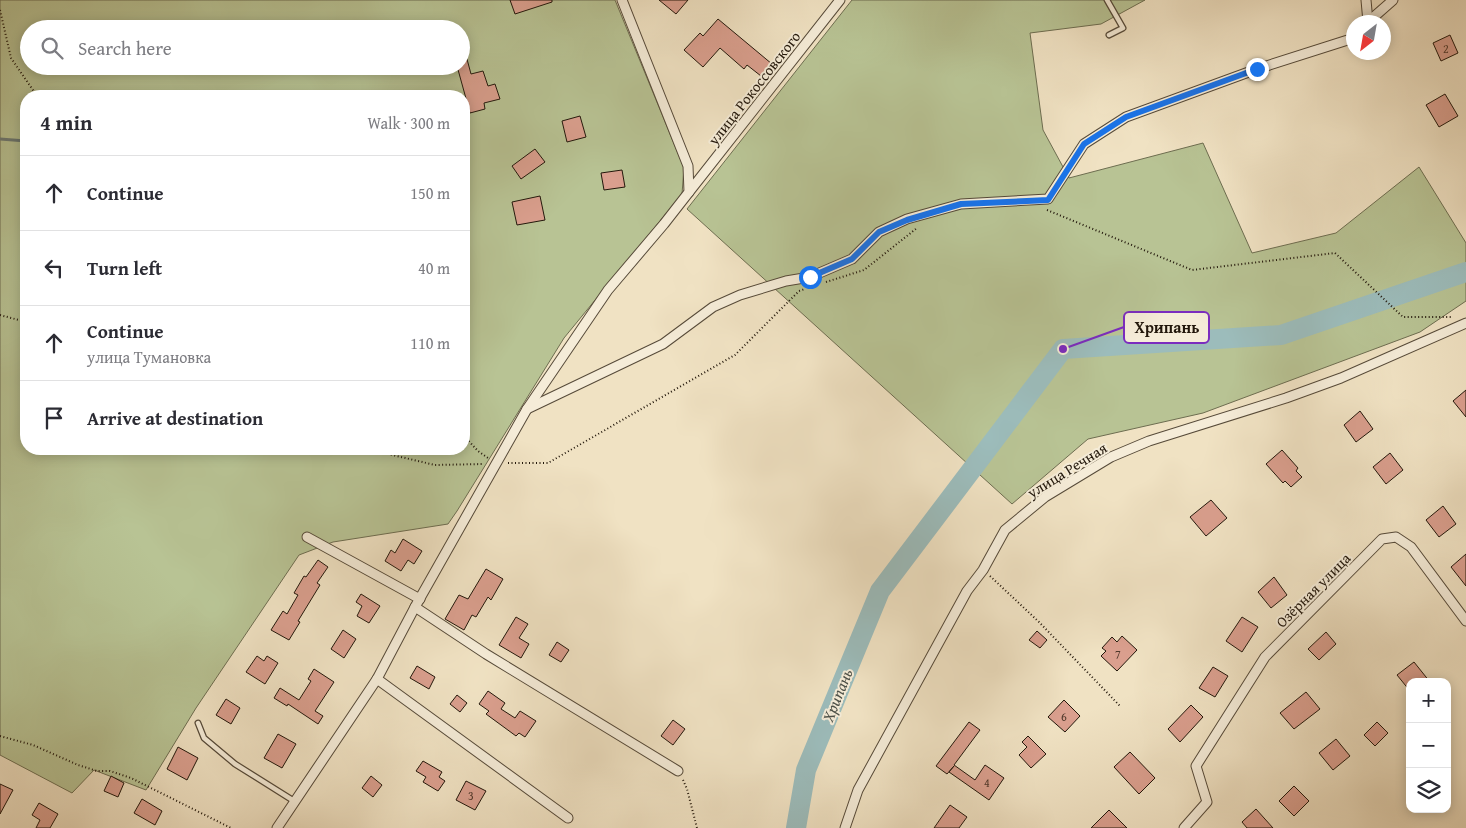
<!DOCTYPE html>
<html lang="en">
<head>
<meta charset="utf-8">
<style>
	:root { --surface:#fff; --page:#f2f2f3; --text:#2b2b33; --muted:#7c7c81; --line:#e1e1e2 }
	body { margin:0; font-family:"Gentium Book Plus",serif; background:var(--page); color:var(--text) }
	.controls { position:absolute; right:15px; bottom:15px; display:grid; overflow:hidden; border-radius:10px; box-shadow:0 2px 12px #0003 }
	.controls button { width:45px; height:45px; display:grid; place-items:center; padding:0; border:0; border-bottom:1px solid var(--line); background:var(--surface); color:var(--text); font:25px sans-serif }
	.compass { position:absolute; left:1346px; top:15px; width:45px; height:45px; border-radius:50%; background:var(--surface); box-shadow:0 2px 12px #0003; rotate:211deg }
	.stop { position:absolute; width:15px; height:15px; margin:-11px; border:4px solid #1a73e8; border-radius:50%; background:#fff }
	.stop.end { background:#1a73e8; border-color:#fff; box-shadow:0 1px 5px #0008 }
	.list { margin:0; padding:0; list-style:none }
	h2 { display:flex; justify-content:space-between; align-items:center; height:65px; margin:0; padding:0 20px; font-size:21px }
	h2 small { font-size:16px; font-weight:400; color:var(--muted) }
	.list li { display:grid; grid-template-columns:32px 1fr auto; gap:15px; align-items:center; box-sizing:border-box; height:75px; padding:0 20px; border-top:1px solid var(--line) }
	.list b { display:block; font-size:19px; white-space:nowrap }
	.list p { margin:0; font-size:16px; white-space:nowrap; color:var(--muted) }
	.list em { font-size:16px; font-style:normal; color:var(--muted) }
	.icon { flex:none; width:28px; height:28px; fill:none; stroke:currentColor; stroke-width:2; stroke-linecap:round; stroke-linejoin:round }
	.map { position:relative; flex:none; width:1466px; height:828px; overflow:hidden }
	.search { position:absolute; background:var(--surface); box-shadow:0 2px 12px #0003; left:20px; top:20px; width:450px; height:55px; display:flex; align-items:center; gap:12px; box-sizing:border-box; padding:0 18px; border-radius:28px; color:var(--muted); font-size:19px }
	.panel { position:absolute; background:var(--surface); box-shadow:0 2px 12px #0003; left:20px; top:90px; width:450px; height:365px; border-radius:20px }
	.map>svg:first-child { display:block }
	.green { fill:#b8c394; stroke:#6d6d50; fill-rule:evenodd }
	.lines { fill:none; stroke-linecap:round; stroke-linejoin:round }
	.stream { stroke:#6b7a75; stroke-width:3 }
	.river { stroke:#9cbcbb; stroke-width:20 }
	.building { fill:#da9f8e; stroke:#22170b }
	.lane-casing { stroke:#564a39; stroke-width:7 }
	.street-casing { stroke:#564a39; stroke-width:11 }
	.path { stroke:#22170b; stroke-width:2; stroke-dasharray:1 2.5; stroke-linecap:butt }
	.lane { stroke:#f5ecd8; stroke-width:4.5 }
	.street { stroke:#f5ecd8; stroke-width:9 }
	.route { stroke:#1a73e8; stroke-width:6 }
	.labels { text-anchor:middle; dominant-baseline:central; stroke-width:4; stroke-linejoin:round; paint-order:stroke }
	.number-label { font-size:12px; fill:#50392c }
	.street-label { font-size:15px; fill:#22170b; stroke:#f5ecd8 }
	.water-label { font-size:16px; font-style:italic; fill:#4d5149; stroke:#f5ecd8 }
	.leader { fill:none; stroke:#7b2cbf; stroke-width:2 }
	.callout-dot { fill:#7b2cbf; stroke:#f5ecd8; stroke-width:2 }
	.callout { fill:#f5ecd8; stroke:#7b2cbf; stroke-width:2 }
	.callout-label { font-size:16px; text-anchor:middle; font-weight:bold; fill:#22170b }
</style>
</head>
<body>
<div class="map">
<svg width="1466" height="828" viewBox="0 0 1466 828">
	<rect width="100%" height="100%" fill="#f0e2c3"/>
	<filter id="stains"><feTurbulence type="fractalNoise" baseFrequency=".004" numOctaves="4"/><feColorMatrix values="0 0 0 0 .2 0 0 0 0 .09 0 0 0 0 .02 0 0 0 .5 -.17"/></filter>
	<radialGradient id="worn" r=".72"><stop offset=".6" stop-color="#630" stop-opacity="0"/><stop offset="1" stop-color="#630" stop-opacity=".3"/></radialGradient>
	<g class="green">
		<path d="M0 0H615L684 168 682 194 564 338 457 511 448 524 333 542 299 555 196 708 146 790 94 770 72 793 0 755ZM29 29H461V66H29ZM26 96H464V449H26Z"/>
		<path d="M852 0H1145L1101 24 1030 33 1043 130 1069 178 1203 143 1252 253 1336 233 1419 167 1466 243V301L1420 332 1203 413 1088 439 1012 504 687 209Z"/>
	</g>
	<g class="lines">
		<path class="stream" d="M0 139 26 141"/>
		<path class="river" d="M796 828 806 770 880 591 1063 349 1281 335 1466 272"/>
	</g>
	<g class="building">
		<path d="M510 0H552V2L515 14Z"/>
		<path d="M659 0H688L676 14Z"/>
		<path d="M718 19 772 64 761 76 747 65 744 69 720 48 703 67 684 50 700 33 703 36Z"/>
		<path d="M1450 35 1458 53 1441 61 1433 43Z"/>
		<path d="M461 48H464L471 74 483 71 488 86 495 84 500 99 484 103 485 109 470 113 457 66H461Z"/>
		<path d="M1445 94 1458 116 1439 127 1426 105Z"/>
		<path d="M580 116 586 137 567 142 562 121Z"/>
		<path d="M535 149 545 162 521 179 512 166Z"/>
		<path d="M622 170 625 187 604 190 601 173Z"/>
		<path d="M540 196 545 220 517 225 512 202Z"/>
		<path d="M1466 390V417L1453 401Z"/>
		<path d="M1360 411 1373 429 1356 442 1344 425Z"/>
		<path d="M1282 450 1298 468 1296 471 1302 477 1291 487 1285 481 1283 483 1266 464Z"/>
		<path d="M1390 453 1403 470 1386 484 1373 467Z"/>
		<path d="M1211 500 1227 518 1206 536 1190 517Z"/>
		<path d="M1443 506 1456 524 1439 537 1426 520Z"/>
		<path d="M403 539 422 551 414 564 408 560 401 571 385 561 391 550 395 553Z"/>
		<path d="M1466 554V586L1451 567Z"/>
		<path d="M318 560 328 567 317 583 320 585 298 621 300 622 289 640 271 630 283 611 287 614 298 595 294 593 304 576 306 577Z"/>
		<path d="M486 569 503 579 491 600 488 597 476 617 472 615 464 630 445 619 459 595 468 599Z"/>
		<path d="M1274 577 1287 595 1271 608 1258 592Z"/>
		<path d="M361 594 380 606 369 623 357 616 362 606 356 602Z"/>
		<path d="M516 617 528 624 519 638 529 644 521 658 499 645Z"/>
		<path d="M1242 617 1258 627 1242 652 1226 641Z"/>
		<path d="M343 630 356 639 344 658 331 649Z"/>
		<path d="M1037 631 1047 640 1040 648 1029 640Z"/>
		<path d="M1326 632 1336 644 1319 660 1308 649Z"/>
		<path d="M1122 636 1137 650 1117 671 1101 656 1106 651 1102 648 1112 637 1117 642Z"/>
		<path d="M557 642 569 650 561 662 549 655Z"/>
		<path d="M257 656 264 661 267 656 278 663 265 684 246 672Z"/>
		<path d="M1414 662 1430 682H1410V691L1397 675Z"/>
		<path d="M417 666 435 677 429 689 410 678Z"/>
		<path d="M1213 667 1228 676 1215 697 1199 688Z"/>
		<path d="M314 669 334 682 315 711 323 716 318 724 288 704 287 706 274 698 280 688 299 700 311 681 308 679Z"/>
		<path d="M488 691 505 703 501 709 515 718 520 711 536 721 525 737 519 733 516 736 486 714 489 711 479 704Z"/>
		<path d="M1306 692 1320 709 1294 729 1280 713Z"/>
		<path d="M457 695 467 703 460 712 450 704Z"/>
		<path d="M226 699 240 708 231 724 216 715Z"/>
		<path d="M1064 700 1080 716 1065 732 1048 717Z"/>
		<path d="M1191 705 1203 717 1180 742 1168 729Z"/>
		<path d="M673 720 685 729 673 745 661 736Z"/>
		<path d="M969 722 980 730 954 765 975 780 985 765 1004 778 989 800 949 772 954 766 947 774 936 766Z"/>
		<path d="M1377 722 1388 733 1375 746 1364 735Z"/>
		<path d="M278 734 296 744 282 768 264 758Z"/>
		<path d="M1028 736 1046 754 1031 768 1019 755 1027 747 1022 742Z"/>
		<path d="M1336 739 1350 756 1333 770 1319 753Z"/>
		<path d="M178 747 198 758 187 780 167 769Z"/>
		<path d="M1130 752 1155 778 1139 794 1114 767Z"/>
		<path d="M423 761 442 772 439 777 445 781 438 791 423 782 426 777 416 771Z"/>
		<path d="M111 776 124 783 118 797 104 791Z"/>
		<path d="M371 776 382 785 373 797 362 788Z"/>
		<path d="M466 781 486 791 475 810 456 800Z"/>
		<path d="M0 784 13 790 0 814Z"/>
		<path d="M1294 786 1309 801 1294 816 1279 801Z"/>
		<path d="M142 799 162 811 155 825 134 813Z"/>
		<path d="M39 803 58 814 50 828H36L40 820 32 815Z"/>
		<path d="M950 805 967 817 959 828H934Z"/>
		<path d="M1256 809 1273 828H1247L1242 822Z"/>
		<path d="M1109 810 1127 828H1091Z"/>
	</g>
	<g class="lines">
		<defs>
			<g id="lane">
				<path d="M1107 0 1123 28 1109 35"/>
				<path d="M198 723 204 738 235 764 294 801"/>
			</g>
			<g id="street">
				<path d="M1366 0 1368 22"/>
				<path d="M1368 22 1393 0"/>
				<path d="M689 192 840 0"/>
				<path d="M527 409 663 344 713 307 740 295 786 281 810 277 852 259 879 232 907 219 961 204 1048 199 1084 144 1126 117 1257 69 1354 38"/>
				<path d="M307 537 420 599"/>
				<path d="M415 607 486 654 678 771"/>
				<path d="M377 679 568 818"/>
				<path d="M277 828 377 679 415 607 527 409 608 290 664 224 689 192 688 166 622 0"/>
				<path d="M845 828 858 790 967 591 983 570 1005 530 1045 497 1111 457 1149 441 1286 398 1341 378 1466 323"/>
				<path d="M1184 828 1207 802 1196 766 1265 657 1382 539 1396 537 1411 547 1466 621"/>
			</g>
		</defs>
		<use href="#lane" class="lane-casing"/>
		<use href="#street" class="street-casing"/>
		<g class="path">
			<path d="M0 10 11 58 37 96"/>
			<path d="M1047 210 1192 270 1335 253 1403 317H1451"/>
			<path d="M826 282 864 270 917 228"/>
			<path d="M0 315 26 322"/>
			<path d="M464 436 478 451 488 458"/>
			<path d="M367 449 435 465 484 464"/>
			<path d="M508 463H548L735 355 799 291 805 289"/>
			<path d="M990 576 1039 622 1120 706"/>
			<path d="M0 736 33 745 78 765 97 771H110L131 778 231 828"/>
			<path d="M683 780 687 789 697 828"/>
		</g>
		<use href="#lane" class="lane"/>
		<use href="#street" class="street"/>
	</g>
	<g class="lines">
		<path class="route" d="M810 277 852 259 879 232 907 220 961 204 1048 200 1084 144 1126 117 1257 69"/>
	</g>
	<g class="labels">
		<g class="number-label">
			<text x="1446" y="48">2</text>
			<text x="1118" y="654">7</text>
			<text x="1064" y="716">6</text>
			<text x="987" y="782">4</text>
			<text x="471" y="795">3</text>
		</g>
		<g class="street-label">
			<text transform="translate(754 88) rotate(-52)">улица Рокоссовского</text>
			<text transform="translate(1067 470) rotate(-32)">улица Речная</text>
			<text transform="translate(1313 590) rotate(-45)">Озёрная улица</text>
		</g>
		<g class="water-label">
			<text transform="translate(837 695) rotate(-68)">Хрипань</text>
		</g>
	</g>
	<path class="leader" d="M1063 349L1124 327"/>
	<circle class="callout-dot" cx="1063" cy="349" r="5"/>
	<rect class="callout" x="1124" y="312" width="85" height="31" rx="5"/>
	<g class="callout-label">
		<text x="1167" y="333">Хрипань</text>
	</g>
	<rect width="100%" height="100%" filter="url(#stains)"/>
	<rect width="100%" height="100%" fill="url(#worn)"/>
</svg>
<div class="controls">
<button>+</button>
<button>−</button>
<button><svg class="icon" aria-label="layers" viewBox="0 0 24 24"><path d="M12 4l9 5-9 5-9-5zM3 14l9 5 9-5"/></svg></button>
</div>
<svg class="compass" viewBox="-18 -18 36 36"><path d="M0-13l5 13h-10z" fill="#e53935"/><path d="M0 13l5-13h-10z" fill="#7c7c81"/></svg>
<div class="stop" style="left:810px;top:277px"></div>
<div class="stop end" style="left:1257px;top:69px"></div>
<div class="search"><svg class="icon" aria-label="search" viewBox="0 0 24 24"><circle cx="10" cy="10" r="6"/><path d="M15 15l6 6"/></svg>Search here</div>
<section class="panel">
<h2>4 min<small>Walk · 300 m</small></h2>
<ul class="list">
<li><svg class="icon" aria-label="ahead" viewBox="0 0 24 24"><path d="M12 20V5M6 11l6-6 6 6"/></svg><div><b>Continue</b></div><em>150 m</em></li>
<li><svg class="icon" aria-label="left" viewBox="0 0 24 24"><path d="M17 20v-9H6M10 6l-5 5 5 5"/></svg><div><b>Turn left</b></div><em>40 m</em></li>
<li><svg class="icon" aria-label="ahead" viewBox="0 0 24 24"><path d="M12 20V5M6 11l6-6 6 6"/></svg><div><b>Continue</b><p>улица Тумановка</p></div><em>110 m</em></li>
<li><svg class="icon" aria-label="arrive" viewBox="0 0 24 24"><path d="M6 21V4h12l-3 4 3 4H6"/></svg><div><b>Arrive at destination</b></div></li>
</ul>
</section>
</div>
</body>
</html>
